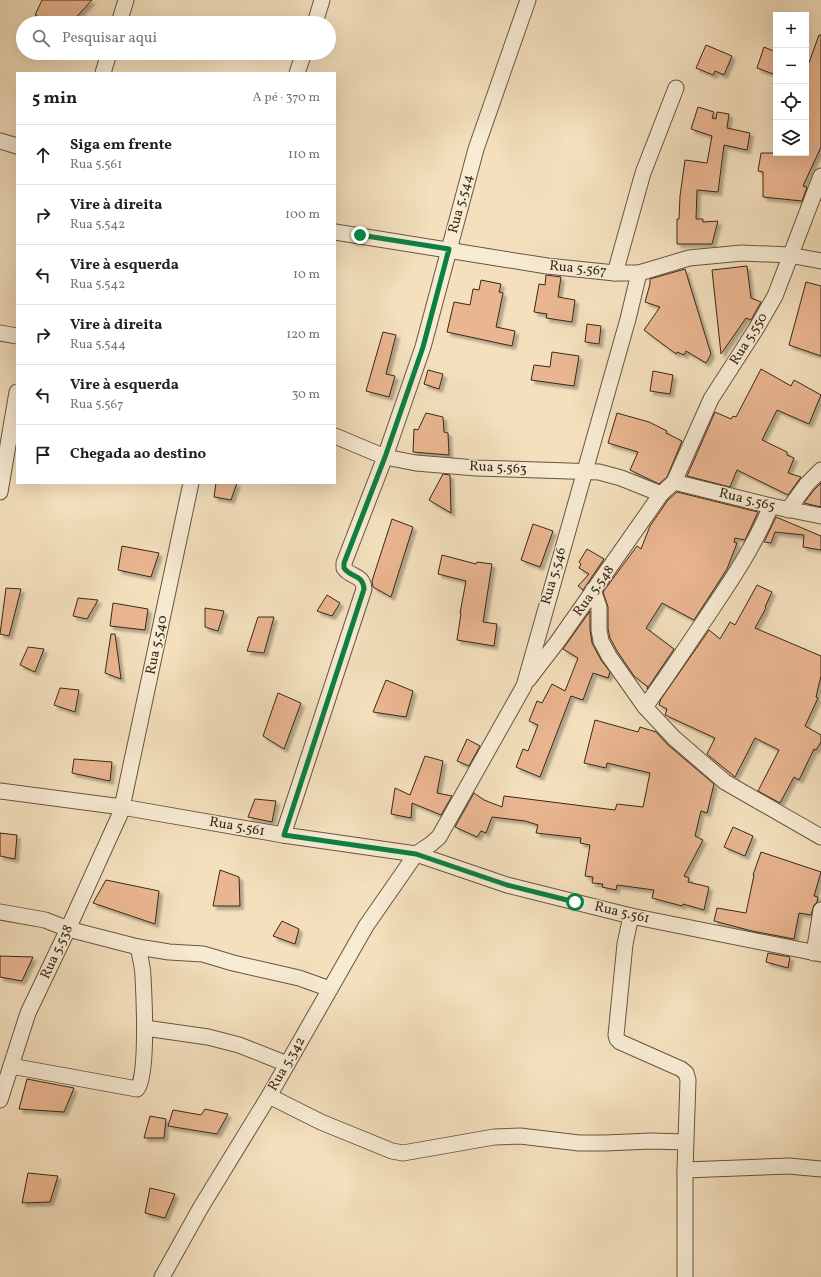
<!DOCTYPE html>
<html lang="pt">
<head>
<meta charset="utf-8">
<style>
	:root { --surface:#fff; --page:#f2f2f2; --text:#202124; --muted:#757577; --line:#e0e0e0 }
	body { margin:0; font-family:Vollkorn,serif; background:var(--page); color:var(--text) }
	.controls { position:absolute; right:12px; top:12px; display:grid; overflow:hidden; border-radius:0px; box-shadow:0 4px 16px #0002 }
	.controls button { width:36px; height:36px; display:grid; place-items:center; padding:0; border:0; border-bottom:1px solid var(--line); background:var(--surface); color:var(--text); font:20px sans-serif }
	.stop { position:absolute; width:12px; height:12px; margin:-9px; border:3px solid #0b8043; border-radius:50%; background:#fff }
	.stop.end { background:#0b8043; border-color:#fff; box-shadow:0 1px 4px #0008 }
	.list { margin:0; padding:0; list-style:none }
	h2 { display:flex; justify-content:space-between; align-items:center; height:52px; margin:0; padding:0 16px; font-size:17px }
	h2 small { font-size:13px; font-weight:400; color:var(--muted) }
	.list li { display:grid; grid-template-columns:26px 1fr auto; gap:12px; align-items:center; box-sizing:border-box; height:60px; padding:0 16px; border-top:1px solid var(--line) }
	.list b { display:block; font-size:15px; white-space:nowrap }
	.list p { margin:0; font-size:13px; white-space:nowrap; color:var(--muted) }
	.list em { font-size:13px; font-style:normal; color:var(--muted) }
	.icon { flex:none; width:22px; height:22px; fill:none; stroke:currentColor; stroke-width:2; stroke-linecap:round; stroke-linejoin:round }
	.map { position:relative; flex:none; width:821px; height:1277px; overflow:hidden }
	.search { position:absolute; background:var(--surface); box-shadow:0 4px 16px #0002; left:16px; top:16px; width:320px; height:44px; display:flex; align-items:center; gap:10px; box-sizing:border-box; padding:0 14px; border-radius:22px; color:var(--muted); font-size:15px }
	.panel { position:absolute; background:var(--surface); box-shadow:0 4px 16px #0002; left:16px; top:72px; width:320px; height:412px; border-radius:0px }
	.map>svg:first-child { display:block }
	.building { fill:#eab691; stroke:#372817; filter:url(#shadow) }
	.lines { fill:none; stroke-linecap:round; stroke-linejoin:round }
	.street-casing { stroke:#665640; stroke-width:17 }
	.street { stroke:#f8ebd4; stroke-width:15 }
	.route { stroke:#0b8043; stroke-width:5 }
	.labels { text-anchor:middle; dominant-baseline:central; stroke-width:3; stroke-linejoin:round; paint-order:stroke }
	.street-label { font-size:14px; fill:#372817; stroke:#f8ebd4 }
</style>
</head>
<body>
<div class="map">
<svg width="821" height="1277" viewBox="0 0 821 1277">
	<defs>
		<filter id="shadow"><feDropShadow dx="3.5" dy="3.5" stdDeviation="1" flood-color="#0004"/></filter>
	</defs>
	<rect width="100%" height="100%" fill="#f4e0bd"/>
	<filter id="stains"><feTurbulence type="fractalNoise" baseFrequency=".005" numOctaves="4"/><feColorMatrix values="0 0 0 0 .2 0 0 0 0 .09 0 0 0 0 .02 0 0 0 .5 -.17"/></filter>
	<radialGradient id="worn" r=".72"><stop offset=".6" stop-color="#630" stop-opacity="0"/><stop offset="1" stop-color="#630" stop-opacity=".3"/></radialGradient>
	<g class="building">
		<path d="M42 0H92L71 23H53L35 15Z"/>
		<path d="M819 35H821V147L803 186 807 187 802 201 763 197V172L758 171 761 153H806V71Z"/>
		<path d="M706 45 732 56 724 75 715 71 713 75 696 68Z"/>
		<path d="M764 47 776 52V75L757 68Z"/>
		<path d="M698 107 714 112 712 118 716 119 717 112 729 114 727 128 750 133 747 150 724 145 718 192 697 190 696 219H703V222L718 221 712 244H677V219H679L680 196 685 160 707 163 712 136 691 129Z"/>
		<path d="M747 266 751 298 761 302 751 320 746 318 721 354 712 270Z"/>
		<path d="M685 269 711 354 706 363 686 351 684 355 677 352 676 354 644 330 660 307 645 302 650 284V279Z"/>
		<path d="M546 275 561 277 558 297 575 300 572 322 546 318 547 314 534 312 539 284 545 285Z"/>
		<path d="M481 280 501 284 499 292 503 293 496 327 515 331 512 346 447 332 454 302 470 305 473 289 479 290Z"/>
		<path d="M806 282 821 286V356L789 345Z"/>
		<path d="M587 324 601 326 599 344 585 342Z"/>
		<path d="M383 332 396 335 386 374 395 376 389 397 366 391Z"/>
		<path d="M552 352 579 356 574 386 531 380 534 365 550 367Z"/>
		<path d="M761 369 791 386 794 380 821 395 809 424 777 410 762 440 787 452V455L794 458 788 473 801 477 788 495 737 470 730 487 687 476 715 412 731 419 733 416 736 417Z"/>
		<path d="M428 370 443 374 439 389 424 384Z"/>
		<path d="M653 371 673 375 670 394 650 391Z"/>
		<path d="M426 413 443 417 444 432 448 433 449 455 413 452 414 429 418 430Z"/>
		<path d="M617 413 649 422 667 431 666 433 682 441 667 477 659 484 630 470 638 452 608 443Z"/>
		<path d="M443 474 450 475 451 513 429 500Z"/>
		<path d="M216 483H237L231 500 214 497Z"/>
		<path d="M821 483V507L804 503 814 490Z"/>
		<path d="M677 492 758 512 745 540 735 538 734 542 737 543 727 569 694 620 662 603 646 628 674 649 647 689 648 687 634 676 617 651 610 638 608 629V607L603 592 637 546 641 549 650 526 668 500Z"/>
		<path d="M776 517 821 536V550L803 547 804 535 775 532 771 543 764 542Z"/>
		<path d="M392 519 413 527 391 597 373 587 372 581Z"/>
		<path d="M533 524 553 531 540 567 521 560Z"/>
		<path d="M122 546 159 553 151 577 118 570Z"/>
		<path d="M587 549 604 559 583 590 578 586 589 574 579 568 581 564 579 562Z"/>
		<path d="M442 555 476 564 477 562 492 564 483 622 497 624 494 646 457 640 461 613H460L466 581 438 574Z"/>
		<path d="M757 585 772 592 765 607 766 608 755 628 821 656V676L816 697 818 698 805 726 821 735V742L816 750 814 749 799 780 794 777 780 803 758 791 779 750 755 738 735 777 707 754 715 738 665 715 667 709 659 705 661 699 709 630 720 639 730 622 735 625Z"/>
		<path d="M6 588 21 589 9 636 0 634Z"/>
		<path d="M327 595 340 603 332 616 317 611Z"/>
		<path d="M78 598 98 600 87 619 73 616Z"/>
		<path d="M113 603 148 609 145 630 110 626Z"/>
		<path d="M205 608 224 611 218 631 205 627Z"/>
		<path d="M590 611V630L592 643 601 660 610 672 608 678 593 673 583 700 571 696 540 777 516 767 523 749 528 751 538 725 529 721 537 701 542 703 552 684 565 691 578 658 563 649Z"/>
		<path d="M258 617H274L264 653 247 651Z"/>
		<path d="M111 634H115L121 679 105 673Z"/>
		<path d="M28 647 44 649 35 672 20 665Z"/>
		<path d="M386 680 413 691 406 717 373 712Z"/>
		<path d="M60 688 79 690 75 712 54 705Z"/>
		<path d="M278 693 301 703 284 749 263 736Z"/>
		<path d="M595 720 638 732 640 727 656 732 668 745 714 784 707 813 701 811 695 836 703 840 684 876 689 878 688 882 709 887 704 910 683 904 682 906 652 898 654 890 617 885 616 890 602 887 603 884 592 883 593 877 585 876 590 845 580 843 581 838 536 833 538 825 525 821 492 817 486 833 481 831 477 837 455 827 474 793 484 800 502 807 504 796 615 810 617 804 643 807 650 773 607 763 606 768 584 763Z"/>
		<path d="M467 739 480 746 469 766 457 761Z"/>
		<path d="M425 756 443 761 437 793 452 796 441 815 412 803 411 818 391 814 395 788 410 795Z"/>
		<path d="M74 759 112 762 110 781 72 773Z"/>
		<path d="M255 799 276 801 272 822 248 817Z"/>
		<path d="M733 827 753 836 745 856 724 847Z"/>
		<path d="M0 833 17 835 15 859 0 856Z"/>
		<path d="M761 852 821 872 814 896 818 897 817 902 814 905 811 915 799 913 794 939 752 931 714 921 717 908 746 913 754 875H753Z"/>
		<path d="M220 870 239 877 240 906H213Z"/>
		<path d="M106 880 159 891 155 924 93 903Z"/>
		<path d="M282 921 299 929 295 944 273 936Z"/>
		<path d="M768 953 790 957 788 968 766 962Z"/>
		<path d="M0 956 33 957 22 981 0 977Z"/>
		<path d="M27 1079 74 1088 64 1112 19 1109Z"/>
		<path d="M205 1109 228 1114 217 1134 168 1126 173 1110 201 1115Z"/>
		<path d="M150 1116 166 1119 164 1138H144Z"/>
		<path d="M28 1173 58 1176 50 1202 22 1203Z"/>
		<path d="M150 1188 175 1194 165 1218 145 1213Z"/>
	</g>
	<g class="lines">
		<defs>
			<g id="street">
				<path d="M119 23 126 0"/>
				<path d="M315 23 322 0"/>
				<path d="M103 73 109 53"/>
				<path d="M297 73 304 53"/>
				<path d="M0 141 17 146"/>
				<path d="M335 232 547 266 615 273H639L689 258 742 253 789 255 821 261"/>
				<path d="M615 273 643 173 676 88"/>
				<path d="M0 333 17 336"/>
				<path d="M335 436 385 457 416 463 476 468 599 472 621 478 661 494"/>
				<path d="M674 482 771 506 821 516"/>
				<path d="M0 492 17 392"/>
				<path d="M788 510 807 484 821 470"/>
				<path d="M593 590 599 607V630L601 641 609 656 645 707 674 738 725 782 821 837"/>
				<path d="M528 680 558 641 661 494 674 482 711 399 756 329 775 296 821 176"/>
				<path d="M645 707C668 675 690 642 712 609 735 575 755 544 771 506"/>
				<path d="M0 791 122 807 283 835 416 854 507 885 631 916 821 954"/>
				<path d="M283 835 364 589C363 574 351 578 344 568V563L385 457 423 347 476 149 528 0"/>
				<path d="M0 912 45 920 68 929 138 947 169 952 203 954 233 963 299 978 330 989"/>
				<path d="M631 916 625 944 616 1035 617 1039 620 1042 681 1069 686 1073 688 1080 685 1170V1277"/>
				<path d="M814 953 821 910"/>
				<path d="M145 1028 208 1037 239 1045 287 1064"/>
				<path d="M11 1066 137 1089C148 1079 144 995 143 977 143 967 140 957 138 947"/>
				<path d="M269 1096 321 1122 392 1151 403 1153 494 1137 520 1136 579 1143H605L651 1141 685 1142"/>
				<path d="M0 1100 28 1013 68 929 121 812 191 483"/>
				<path d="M685 1170 789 1166 821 1169"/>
				<path d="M162 1277 201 1207 269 1096 366 926 416 854 431 844 439 837 524 686 628 319 639 273"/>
			</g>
		</defs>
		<use href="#street" class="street-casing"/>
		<use href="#street" class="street"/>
	</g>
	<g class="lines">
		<path class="route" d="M360 235 449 249 423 347 385 457 344 563V568C351 578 363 574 364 589L284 835 416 854 507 885 575 902"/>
	</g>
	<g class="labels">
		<g class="street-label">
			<text transform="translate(461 204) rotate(-75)">Rua 5.544</text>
			<text transform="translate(578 269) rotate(6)">Rua 5.567</text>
			<text transform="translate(749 339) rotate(-58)">Rua 5.550</text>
			<text transform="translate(498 468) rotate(3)">Rua 5.563</text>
			<text transform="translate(747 500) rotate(14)">Rua 5.565</text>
			<text transform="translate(554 576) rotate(-74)">Rua 5.546</text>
			<text transform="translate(594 591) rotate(-54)">Rua 5.548</text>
			<text transform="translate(157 645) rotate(-78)">Rua 5.540</text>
			<text transform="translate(237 827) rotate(10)">Rua 5.561</text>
			<text transform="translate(622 913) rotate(13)">Rua 5.561</text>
			<text transform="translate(57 952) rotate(-65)">Rua 5.538</text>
			<text transform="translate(287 1064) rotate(-60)">Rua 5.342</text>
		</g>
	</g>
	<rect width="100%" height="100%" filter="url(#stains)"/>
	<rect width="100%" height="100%" fill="url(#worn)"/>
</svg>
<div class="controls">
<button>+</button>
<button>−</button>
<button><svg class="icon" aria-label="locate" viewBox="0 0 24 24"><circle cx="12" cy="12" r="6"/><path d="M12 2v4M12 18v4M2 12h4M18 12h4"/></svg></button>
<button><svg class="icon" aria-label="layers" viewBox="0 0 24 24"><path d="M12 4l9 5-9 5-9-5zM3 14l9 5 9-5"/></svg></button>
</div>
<div class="stop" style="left:575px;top:902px"></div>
<div class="stop end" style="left:360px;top:235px"></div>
<div class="search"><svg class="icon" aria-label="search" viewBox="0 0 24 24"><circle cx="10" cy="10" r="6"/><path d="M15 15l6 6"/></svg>Pesquisar aqui</div>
<section class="panel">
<h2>5 min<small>A pé · 370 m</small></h2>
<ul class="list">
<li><svg class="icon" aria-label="ahead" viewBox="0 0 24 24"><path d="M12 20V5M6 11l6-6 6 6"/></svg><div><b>Siga em frente</b><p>Rua 5.561</p></div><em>110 m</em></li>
<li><svg class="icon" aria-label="right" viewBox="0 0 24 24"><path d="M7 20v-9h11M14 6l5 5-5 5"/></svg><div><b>Vire à direita</b><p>Rua 5.542</p></div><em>100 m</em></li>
<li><svg class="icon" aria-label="left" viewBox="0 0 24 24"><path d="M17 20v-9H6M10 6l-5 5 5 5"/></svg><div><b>Vire à esquerda</b><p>Rua 5.542</p></div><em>10 m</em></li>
<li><svg class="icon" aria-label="right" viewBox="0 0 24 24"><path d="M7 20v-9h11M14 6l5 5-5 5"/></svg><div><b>Vire à direita</b><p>Rua 5.544</p></div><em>120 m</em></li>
<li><svg class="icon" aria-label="left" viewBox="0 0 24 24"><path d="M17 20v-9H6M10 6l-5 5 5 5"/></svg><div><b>Vire à esquerda</b><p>Rua 5.567</p></div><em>30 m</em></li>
<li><svg class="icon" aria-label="arrive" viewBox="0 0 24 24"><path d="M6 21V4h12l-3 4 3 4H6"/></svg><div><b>Chegada ao destino</b></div></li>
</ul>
</section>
</div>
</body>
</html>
